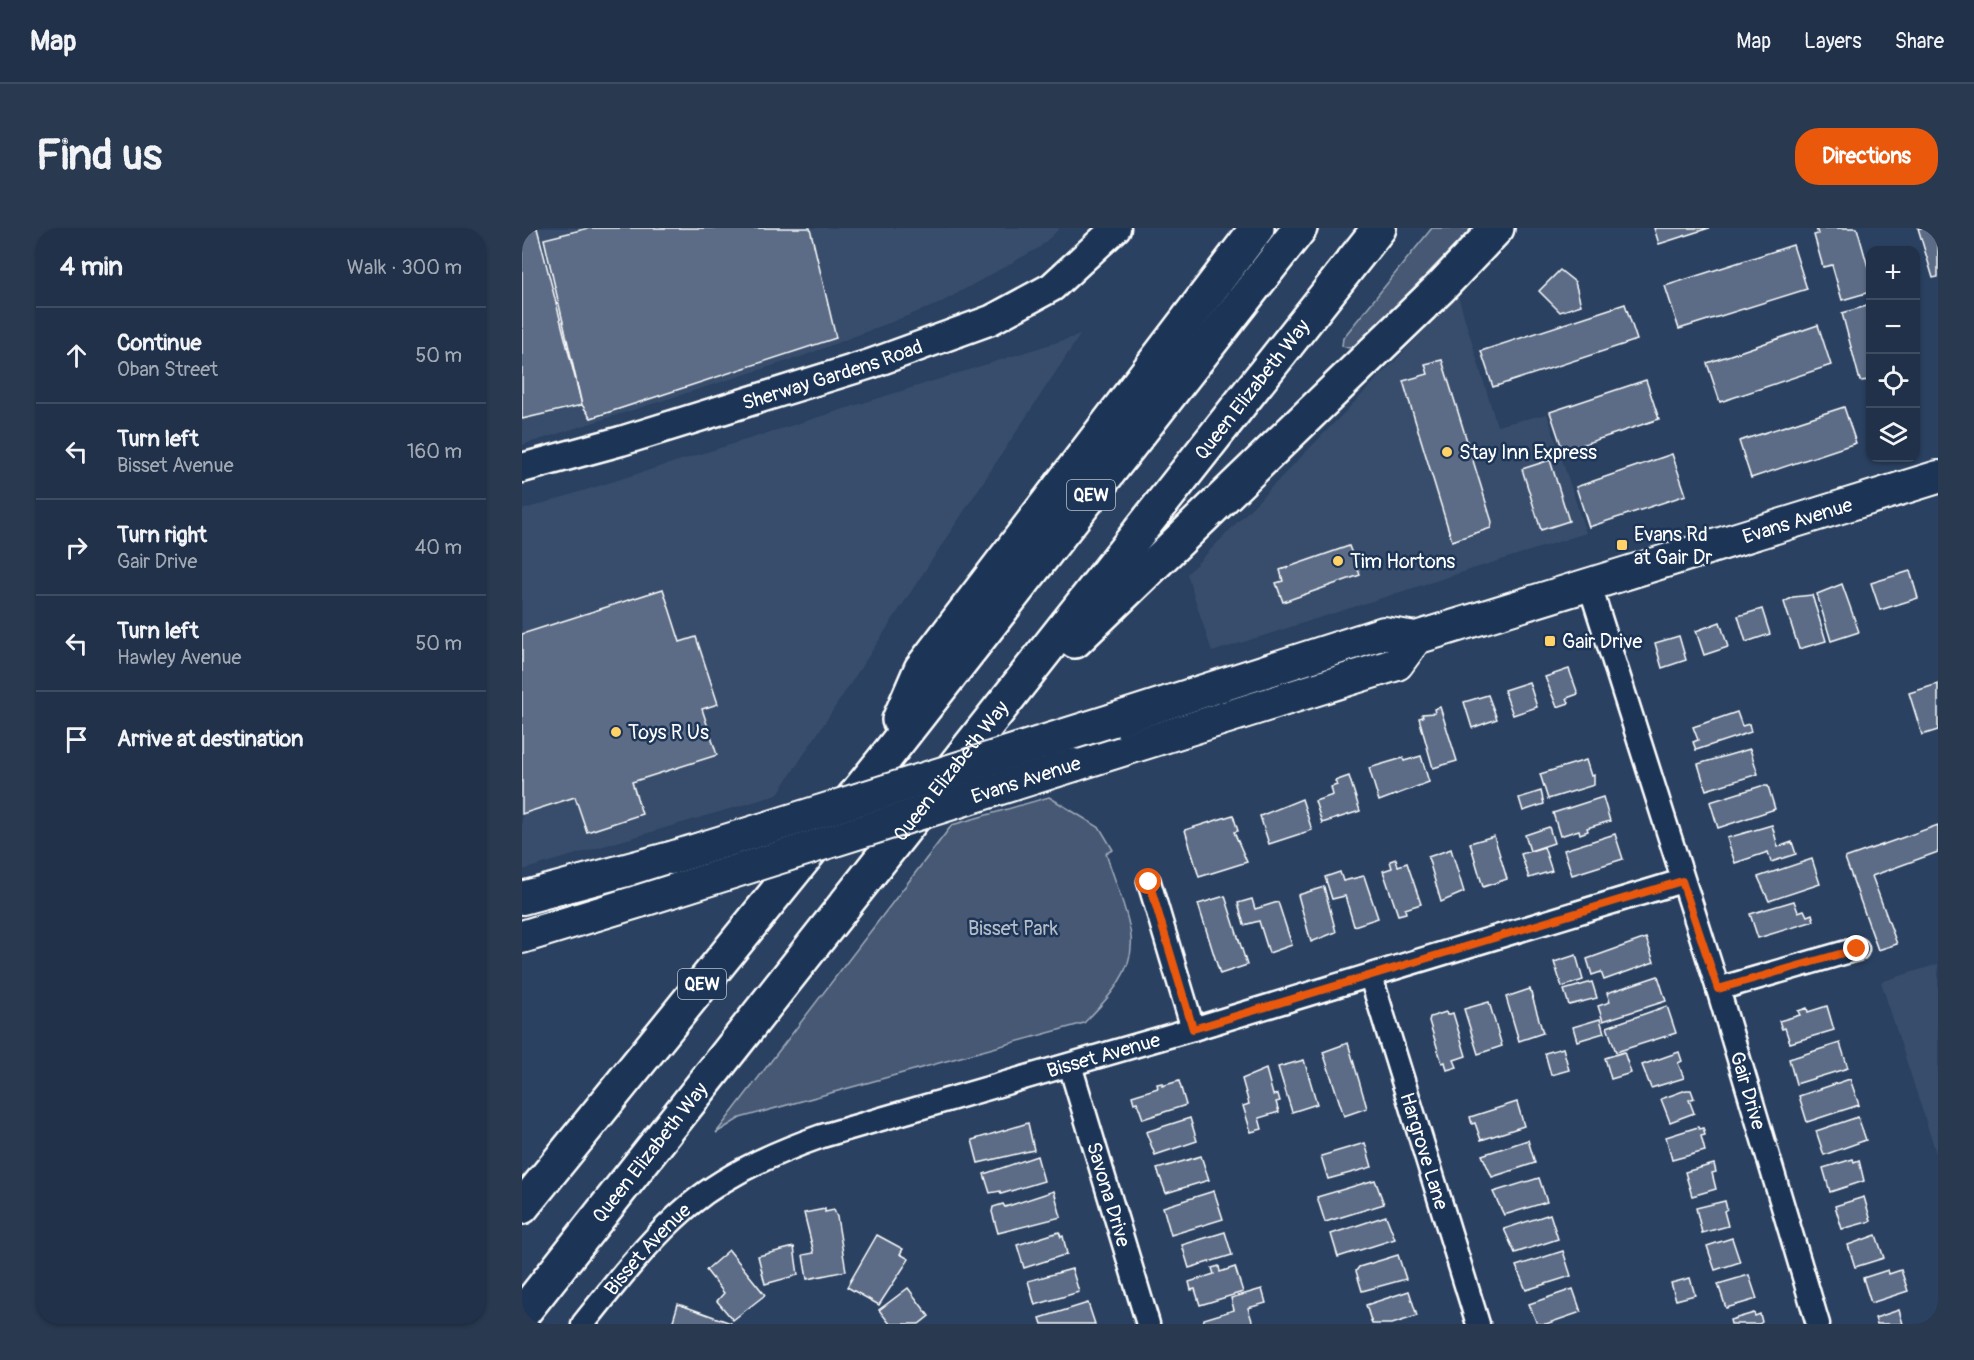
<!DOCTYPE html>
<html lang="en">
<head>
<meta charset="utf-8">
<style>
	:root { --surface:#203149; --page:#283950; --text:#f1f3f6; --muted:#a2a9b4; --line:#3d4c61; --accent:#ea580c }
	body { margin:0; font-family:Pangolin,sans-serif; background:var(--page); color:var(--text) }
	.controls { position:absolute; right:18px; top:18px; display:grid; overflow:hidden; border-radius:12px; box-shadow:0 2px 4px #0004 }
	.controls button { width:54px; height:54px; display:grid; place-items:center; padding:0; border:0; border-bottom:2px solid var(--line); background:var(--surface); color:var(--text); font:30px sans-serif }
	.stop { position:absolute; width:18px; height:18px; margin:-14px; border:4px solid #ea580c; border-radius:50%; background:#fff }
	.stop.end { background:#ea580c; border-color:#fff; box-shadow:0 2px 6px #0008 }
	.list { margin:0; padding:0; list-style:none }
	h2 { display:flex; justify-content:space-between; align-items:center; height:78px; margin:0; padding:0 24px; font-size:26px }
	h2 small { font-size:20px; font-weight:400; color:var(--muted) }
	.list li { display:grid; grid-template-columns:39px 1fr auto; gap:18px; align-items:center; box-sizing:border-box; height:96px; padding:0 24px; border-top:2px solid var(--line) }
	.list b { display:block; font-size:22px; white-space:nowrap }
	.list p { margin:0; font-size:20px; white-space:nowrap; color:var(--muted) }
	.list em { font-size:20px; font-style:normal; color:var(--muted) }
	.icon { flex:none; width:33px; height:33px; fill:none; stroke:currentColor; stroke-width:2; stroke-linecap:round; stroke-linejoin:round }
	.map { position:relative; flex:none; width:1416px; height:1096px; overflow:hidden; border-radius:24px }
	header { display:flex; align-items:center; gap:36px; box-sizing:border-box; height:84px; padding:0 30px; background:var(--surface); border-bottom:2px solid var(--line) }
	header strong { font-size:28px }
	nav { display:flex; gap:33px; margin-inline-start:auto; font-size:21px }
	.intro { display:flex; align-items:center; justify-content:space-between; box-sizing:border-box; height:144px; padding:0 36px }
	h1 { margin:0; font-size:42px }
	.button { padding:15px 27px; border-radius:24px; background:var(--accent); color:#fff; font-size:21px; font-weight:700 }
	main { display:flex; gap:36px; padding:0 36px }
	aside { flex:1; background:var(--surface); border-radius:24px; box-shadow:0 2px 4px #0004 }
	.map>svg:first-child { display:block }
	.built { fill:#394e6c }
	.green { fill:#465975; stroke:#a2acba; stroke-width:1.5 }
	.building { fill:#5b6c86; stroke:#fff; stroke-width:1.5 }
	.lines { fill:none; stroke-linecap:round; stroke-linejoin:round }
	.minor-casing { stroke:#fff; stroke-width:27 }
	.tertiary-casing { stroke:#fff; stroke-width:33 }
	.secondary-casing { stroke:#fff; stroke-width:36 }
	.motorway-casing { stroke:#fff; stroke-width:38 }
	.minor { stroke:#1d3557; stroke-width:22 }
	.tertiary { stroke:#1d3557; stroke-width:28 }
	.secondary { stroke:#1d3557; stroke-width:32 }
	.motorway { stroke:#1d3557; stroke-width:33 }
	.secondary-bridge-casing { stroke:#fff; stroke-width:36; stroke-linecap:butt }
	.secondary-bridge { stroke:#1d3557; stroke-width:32 }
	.route { stroke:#ea580c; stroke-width:8 }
	.poi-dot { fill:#ffd166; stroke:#1d3557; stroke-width:2 }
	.labels { text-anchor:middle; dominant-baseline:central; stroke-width:5; stroke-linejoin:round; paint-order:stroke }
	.shield { fill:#1d3557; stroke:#bbc2cd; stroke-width:1.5 }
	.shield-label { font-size:18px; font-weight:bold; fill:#fff }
	.street-label { font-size:20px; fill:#fff; stroke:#1d3557 }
	.poi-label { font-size:20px; fill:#fff; stroke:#1d3557; text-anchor:start }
	.park-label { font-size:20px; fill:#b5bdc8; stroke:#1d3557 }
</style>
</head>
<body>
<header>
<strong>Map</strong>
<nav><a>Map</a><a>Layers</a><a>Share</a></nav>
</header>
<div class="intro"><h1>Find us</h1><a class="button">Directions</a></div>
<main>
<aside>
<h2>4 min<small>Walk · 300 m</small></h2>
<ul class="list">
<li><svg class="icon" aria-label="ahead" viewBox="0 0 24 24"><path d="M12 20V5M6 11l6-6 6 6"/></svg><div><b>Continue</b><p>Oban Street</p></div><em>50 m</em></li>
<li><svg class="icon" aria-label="left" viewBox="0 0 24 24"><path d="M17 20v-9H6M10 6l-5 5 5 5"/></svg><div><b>Turn left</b><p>Bisset Avenue</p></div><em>160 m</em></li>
<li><svg class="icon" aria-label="right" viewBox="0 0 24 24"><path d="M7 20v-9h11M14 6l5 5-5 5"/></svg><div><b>Turn right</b><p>Gair Drive</p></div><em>40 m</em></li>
<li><svg class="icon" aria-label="left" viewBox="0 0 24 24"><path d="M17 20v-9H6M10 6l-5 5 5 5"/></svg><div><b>Turn left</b><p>Hawley Avenue</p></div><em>50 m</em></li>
<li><svg class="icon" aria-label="arrive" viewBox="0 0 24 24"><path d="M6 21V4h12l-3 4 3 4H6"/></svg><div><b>Arrive at destination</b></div></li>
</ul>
</aside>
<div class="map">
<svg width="1416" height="1096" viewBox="0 0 1416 1096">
	<rect width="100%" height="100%" fill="#2a4161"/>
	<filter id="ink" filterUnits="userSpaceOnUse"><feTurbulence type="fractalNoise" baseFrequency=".0167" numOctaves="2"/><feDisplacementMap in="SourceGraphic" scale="12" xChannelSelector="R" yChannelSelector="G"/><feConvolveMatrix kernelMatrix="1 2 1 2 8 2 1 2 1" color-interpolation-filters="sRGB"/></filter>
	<g filter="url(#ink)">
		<g class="built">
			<path d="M0 0H538L518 19 416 76 281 128 0 217Z"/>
			<path d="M936 68 975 198 1025 186 1064 305 690 424 665 346Z"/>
			<path d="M558 107 255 567 0 642V282Z"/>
			<path d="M1416 736V931L1359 754Z"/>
		</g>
		<g class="green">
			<path d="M910 0H950L836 117 827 120 820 118 821 110Z"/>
			<path d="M527 569 578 600 591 622 584 625C591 649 607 685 609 709 613 743 584 773 562 795L218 890 194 905 430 597Z"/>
		</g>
		<g class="building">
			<path d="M0 0H15L60 177 0 191Z"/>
			<path d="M67 0H288L314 110 69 190 60 177 22 11Z"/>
			<path d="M1132 0H1187L1137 16Z"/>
			<path d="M1294 0H1335L1348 46V64L1320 72 1310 37 1301 39 1292 7 1296 6Z"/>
			<path d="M1396 0H1416V49L1411 50Z"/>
			<path d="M1271 17 1285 61 1157 101 1143 58Z"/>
			<path d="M1038 42 1053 54 1059 77 1038 84 1017 63Z"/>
			<path d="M1103 76 1115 112 971 159 959 123Z"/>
			<path d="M1348 77V152L1338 153 1320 85Z"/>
			<path d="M1296 97 1309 137 1198 174 1185 135Z"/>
			<path d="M920 132 970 294 969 300 930 313 881 153 906 146 903 136Z"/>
			<path d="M1124 152 1137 191 1041 223 1028 184Z"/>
			<path d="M1322 179 1334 215 1229 250 1217 213Z"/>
			<path d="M1150 226 1164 267 1067 299 1054 259Z"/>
			<path d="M1028 232 1047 293 1019 302 1000 241Z"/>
			<path d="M827 318 838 347 761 374 754 355 761 353 758 342Z"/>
			<path d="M1388 343 1396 370 1358 382 1349 355Z"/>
			<path d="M1320 356 1337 404 1309 413 1295 366Z"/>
			<path d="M141 361 158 414 174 409 196 476 180 481 195 527 110 554 120 586 65 604 53 569 0 586V406Z"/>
			<path d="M1290 367 1304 413 1277 421 1262 374 1271 369Z"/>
			<path d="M1240 381 1248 406 1224 414 1216 388Z"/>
			<path d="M1198 394 1206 419 1182 427 1174 403Z"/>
			<path d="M1157 408 1164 432 1140 440 1133 415Z"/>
			<path d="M1047 441 1056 466 1045 470 1047 475 1035 479 1023 449Z"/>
			<path d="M1007 454 1015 479 991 487 982 462Z"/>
			<path d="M1416 456V502L1400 507 1387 465Z"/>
			<path d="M966 467 975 491 950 500 942 474Z"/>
			<path d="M918 479 935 533 911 540 897 490 901 489 900 486 913 485 912 481Z"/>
			<path d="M1215 484 1220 498 1227 496 1229 504 1174 522 1171 514 1176 512 1171 499Z"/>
			<path d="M1228 521 1236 546 1184 562 1176 536Z"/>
			<path d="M899 528 907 554 857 573 847 540 881 530 882 533Z"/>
			<path d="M1064 532 1069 548 1072 547V557L1026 571 1018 546Z"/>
			<path d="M827 548 838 583 800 595 793 573 811 567 809 559 815 557 813 553Z"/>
			<path d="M1239 558H1246L1253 581 1196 600 1188 574Z"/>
			<path d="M1019 563 1022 576 1001 583 997 570Z"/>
			<path d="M1081 569 1088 593 1065 600 1066 603 1058 606 1057 602 1038 608 1031 585Z"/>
			<path d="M780 571 790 602 747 616 738 588Z"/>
			<path d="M711 587 716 603 712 604 725 634 677 649 663 602Z"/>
			<path d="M1250 597 1256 619 1270 614 1274 626 1249 634 1246 624 1213 635 1205 610Z"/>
			<path d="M1416 597V624L1350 648 1375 716 1356 722 1323 630Z"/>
			<path d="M1027 599 1032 615 1008 623 1003 607Z"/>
			<path d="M1093 606 1101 631 1050 647 1042 622Z"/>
			<path d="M972 608 985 651 961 659 948 615Z"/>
			<path d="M1022 619 1030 643 1007 650 999 626Z"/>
			<path d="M929 621 942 664 919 674 906 629Z"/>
			<path d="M874 631 876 638 885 635 899 676 883 681 884 685 876 687 861 643 870 640 868 633Z"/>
			<path d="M1290 631 1298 656 1247 673 1236 649Z"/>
			<path d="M818 644 821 653 842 648 856 690 832 698 823 668 810 671 803 649Z"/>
			<path d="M802 659 814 704 789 714 776 667Z"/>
			<path d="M703 668 725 737 698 746 676 676Z"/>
			<path d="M730 671 733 681 756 674 770 717 747 725 737 693 722 697 716 675Z"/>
			<path d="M1272 673 1276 684 1282 682 1285 688 1290 686 1292 693 1236 710 1228 686Z"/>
			<path d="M1124 710 1132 734 1082 752 1079 744 1070 747 1065 731Z"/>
			<path d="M1054 727 1061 752 1040 759 1032 734Z"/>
			<path d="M1136 748 1144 773 1081 793 1076 778 1088 774 1085 765Z"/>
			<path d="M1070 754 1075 770 1047 777 1042 762Z"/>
			<path d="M1008 761 1021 805 997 813 984 769Z"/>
			<path d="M967 774 980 818 956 826 942 781Z"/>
			<path d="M1145 778 1154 805 1094 824 1085 799Z"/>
			<path d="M1305 778 1312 802 1268 815 1263 800 1260 801 1257 793 1278 787 1276 783 1285 780 1286 784Z"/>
			<path d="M924 784 925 787 931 785 944 828 932 832 935 839 925 842 923 834 920 835 907 793 908 789Z"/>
			<path d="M1078 791 1082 805 1055 813 1051 799Z"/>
			<path d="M826 815 845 880 822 888 801 824Z"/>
			<path d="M1318 815 1326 840 1274 856 1267 831Z"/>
			<path d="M1041 820 1047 842 1029 847 1023 825Z"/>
			<path d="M1102 824 1109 845 1089 851 1083 830Z"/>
			<path d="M1157 824 1160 833 1156 835 1162 850 1129 860 1120 837Z"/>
			<path d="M782 832 795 876 770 884 756 839Z"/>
			<path d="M744 841 751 867 756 866 758 873 754 874 757 884 737 890 740 901 729 904 721 878 727 876 720 851Z"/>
			<path d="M1328 851 1337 877 1285 894 1277 868Z"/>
			<path d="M657 853 664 877 621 891 615 874 612 875 610 868 636 860 635 856 640 855V858Z"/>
			<path d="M1164 862H1169L1172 870 1167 872 1172 885 1148 894 1139 871Z"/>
			<path d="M995 874 1002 898 959 912 953 895 950 896 948 889Z"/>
			<path d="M1336 889 1344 912 1302 927 1294 903Z"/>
			<path d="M668 890 675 913 633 927 624 904Z"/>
			<path d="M506 895 512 922 456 935 450 912Z"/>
			<path d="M1176 899 1177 901 1181 900 1183 907 1179 908 1183 923 1150 932 1144 909Z"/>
			<path d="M1006 912 1013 935 970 949 960 927Z"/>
			<path d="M843 915 850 939 806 951 799 928Z"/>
			<path d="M515 928 522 953 479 966 478 963 468 965 462 946Z"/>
			<path d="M679 928 687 952 644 965 635 941Z"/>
			<path d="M1331 931 1332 934 1337 932 1342 953 1308 964 1301 940Z"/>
			<path d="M1192 936 1194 944 1190 945 1194 961 1170 968 1163 944Z"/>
			<path d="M1017 950 1025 974 982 987 971 964Z"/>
			<path d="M853 952 862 976 803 994 795 969Z"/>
			<path d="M532 963 539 989 476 1005 470 984 471 979 481 976 483 979Z"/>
			<path d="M692 963 701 991 649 1007 641 979Z"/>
			<path d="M1342 969 1349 993 1320 1001 1313 978Z"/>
			<path d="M1203 973 1205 981 1202 983 1206 998 1180 1005 1174 980Z"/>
			<path d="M303 981V984L312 982 315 989 324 1043 285 1051 281 1027 292 1025 282 985Z"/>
			<path d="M1028 986 1036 1011 993 1025 982 1001Z"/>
			<path d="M864 988 873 1011 816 1029 809 1006Z"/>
			<path d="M537 1004 539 1009 541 1008 545 1026 502 1040 495 1017Z"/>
			<path d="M703 1004 710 1027 667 1040 660 1017Z"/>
			<path d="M355 1007 381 1021 378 1026 387 1031 357 1077 325 1059Z"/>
			<path d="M1354 1007 1362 1030 1333 1039 1326 1017Z"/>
			<path d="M1210 1010 1218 1034 1193 1042 1185 1018Z"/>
			<path d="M272 1019 276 1047 243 1056 236 1028Z"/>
			<path d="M207 1022 243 1067 211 1092 195 1073 202 1065 184 1042Z"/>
			<path d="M1041 1023 1049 1048 1004 1062 994 1038Z"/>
			<path d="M876 1027 884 1051 840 1063 834 1043 837 1039Z"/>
			<path d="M697 1038 698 1044 713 1039 721 1064 678 1077 673 1061 669 1062 667 1054 692 1046 690 1040Z"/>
			<path d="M550 1041 557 1064 513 1077 506 1053Z"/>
			<path d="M1366 1042 1367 1046 1379 1042 1386 1063 1349 1075 1341 1050Z"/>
			<path d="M1227 1047 1235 1071 1204 1080 1196 1056Z"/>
			<path d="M1168 1050 1173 1067 1154 1072 1149 1055Z"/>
			<path d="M386 1060 407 1088 397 1096H368L357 1082Z"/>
			<path d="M740 1061 744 1075 726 1080 731 1096H681L682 1091 712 1082 709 1070Z"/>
			<path d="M1051 1061 1059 1084 1024 1096H1015L1007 1076Z"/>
			<path d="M887 1063 895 1088 870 1096H850L844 1077Z"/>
			<path d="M566 1075 573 1096H520L518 1090Z"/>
			<path d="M156 1076 209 1095V1096H150Z"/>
			<path d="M1377 1082 1381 1096H1355L1353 1090Z"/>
			<path d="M1232 1085 1233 1088 1238 1086 1240 1094 1237 1096H1209L1208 1092Z"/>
		</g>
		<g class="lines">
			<defs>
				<g id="minor">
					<path id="s1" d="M1067 355 1196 761 1296 1096"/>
					<path d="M627 654 671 801"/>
					<path id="s2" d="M849 749 956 1096"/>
					<path d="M1196 761 1335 721"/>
					<path id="s3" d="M548 837 626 1096"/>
					<path id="s4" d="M61 1096C90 1060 118 1023 152 991 193 951 246 927 300 908L671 801 1160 653"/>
				</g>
				<g id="tertiary">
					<path id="s5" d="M0 240 99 213 348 136 469 92 530 59 594 0"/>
				</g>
				<g id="secondary">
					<path id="s6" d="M591 492 862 405 894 410 1416 249"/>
					<path d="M552 537 875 436 894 410"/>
					<path d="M0 670 149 630"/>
					<path d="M0 709 118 673"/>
				</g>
				<g id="motorway">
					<path d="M553 413 919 59 975 0"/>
					<path d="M377 492 399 441 735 0"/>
					<path d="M0 979 360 534 778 0"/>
					<path id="s7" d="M0 1086 857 0"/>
				</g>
			</defs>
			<use href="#minor" class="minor-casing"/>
			<use href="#tertiary" class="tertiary-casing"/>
			<use href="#secondary" class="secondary-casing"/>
			<use href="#motorway" class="motorway-casing"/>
			<use href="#minor" class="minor"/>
			<use href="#tertiary" class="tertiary"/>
			<use href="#secondary" class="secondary"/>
			<use href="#motorway" class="motorway"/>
			<defs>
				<g id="secondary-bridge">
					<path d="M149 630 591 492"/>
					<path d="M118 673 552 537"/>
				</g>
			</defs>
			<use href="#secondary-bridge" class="secondary-bridge-casing"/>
			<use href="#secondary-bridge" class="secondary-bridge"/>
		</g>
	</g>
	<g class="lines" filter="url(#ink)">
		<path class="route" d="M627 654 671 801 1160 653 1196 761 1335 721"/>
	</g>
	<g class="poi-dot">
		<circle cx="925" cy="224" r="6"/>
		<rect x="1094" y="311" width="12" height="12" rx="3"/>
		<circle cx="816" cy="333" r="6"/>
		<rect x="1022" y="407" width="12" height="12" rx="3"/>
		<circle cx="94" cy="504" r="6"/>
	</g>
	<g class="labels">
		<g class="shield">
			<rect x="545" y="252" width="48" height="30" rx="4.5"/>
			<rect x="156" y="741" width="48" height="30" rx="4.5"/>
		</g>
		<g class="shield-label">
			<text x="569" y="267">QEW</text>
			<text x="180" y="756">QEW</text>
		</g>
		<g class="street-label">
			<text stroke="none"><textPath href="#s5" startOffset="324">Sherway Gardens Road</textPath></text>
			<text stroke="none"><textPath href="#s7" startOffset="1178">Queen Elizabeth Way</textPath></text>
			<text stroke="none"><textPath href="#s6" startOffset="716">Evans Avenue</textPath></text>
			<text stroke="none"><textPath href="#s7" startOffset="692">Queen Elizabeth Way</textPath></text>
			<text transform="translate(504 552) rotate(-18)">Evans Avenue</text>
			<text stroke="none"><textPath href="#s4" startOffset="603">Bisset Avenue</textPath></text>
			<text stroke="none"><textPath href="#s1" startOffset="532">Gair Drive</textPath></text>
			<text stroke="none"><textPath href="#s2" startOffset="182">Hargrove Lane</textPath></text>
			<text stroke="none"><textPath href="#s7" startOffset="206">Queen Elizabeth Way</textPath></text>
			<text stroke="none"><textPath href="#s3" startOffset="135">Savona Drive</textPath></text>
			<text stroke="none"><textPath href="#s4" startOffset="99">Bisset Avenue</textPath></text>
		</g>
		<g class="poi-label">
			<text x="937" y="224">Stay Inn Express</text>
			<text x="1112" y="306">Evans Rd<tspan x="1112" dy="23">at Gair Dr</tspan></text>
			<text x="828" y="333">Tim Hortons</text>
			<text x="1040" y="413">Gair Drive</text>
			<text x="106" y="504">Toys R Us</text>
		</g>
		<g class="park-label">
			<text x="491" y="700">Bisset Park</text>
		</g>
	</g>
</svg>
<div class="controls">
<button>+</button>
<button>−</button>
<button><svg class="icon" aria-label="locate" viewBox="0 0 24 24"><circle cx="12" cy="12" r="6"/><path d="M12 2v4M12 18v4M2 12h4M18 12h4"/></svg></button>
<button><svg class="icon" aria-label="layers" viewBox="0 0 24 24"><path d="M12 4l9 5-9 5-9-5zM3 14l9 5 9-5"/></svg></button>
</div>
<div class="stop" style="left:627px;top:654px"></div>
<div class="stop end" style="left:1335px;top:721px"></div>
</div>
</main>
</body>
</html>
